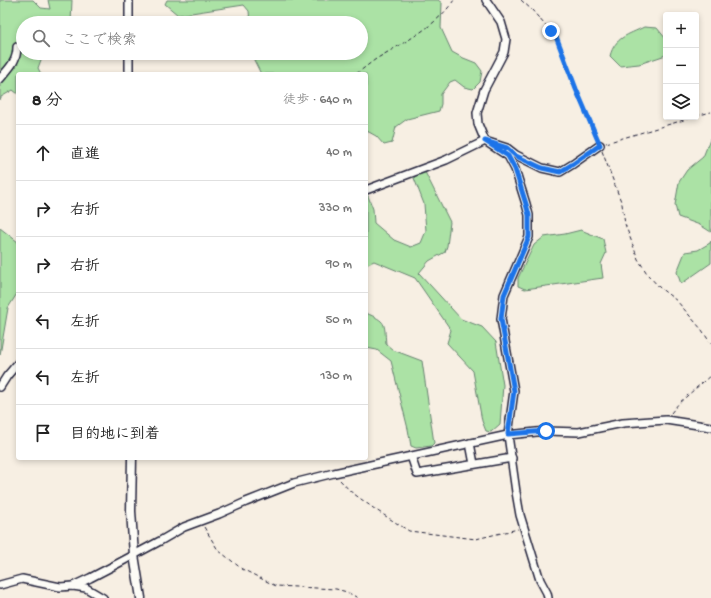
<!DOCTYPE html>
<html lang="ja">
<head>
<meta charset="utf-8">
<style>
	:root { --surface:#fff; --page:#f2f2f2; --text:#222; --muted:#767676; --line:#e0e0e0 }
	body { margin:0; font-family:"Gochi Hand","Klee One",sans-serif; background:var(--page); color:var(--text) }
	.controls { position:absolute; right:12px; top:12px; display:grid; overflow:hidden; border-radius:4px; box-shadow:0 2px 6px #0003 }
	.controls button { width:36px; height:36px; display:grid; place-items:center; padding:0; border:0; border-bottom:1px solid var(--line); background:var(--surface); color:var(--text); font:20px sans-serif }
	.stop { position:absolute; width:12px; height:12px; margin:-9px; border:3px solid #1a73e8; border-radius:50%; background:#fff }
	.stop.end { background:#1a73e8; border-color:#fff; box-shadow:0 1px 4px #0008 }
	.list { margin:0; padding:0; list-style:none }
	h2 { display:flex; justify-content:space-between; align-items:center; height:52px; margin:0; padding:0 16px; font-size:17px }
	h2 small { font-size:13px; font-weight:400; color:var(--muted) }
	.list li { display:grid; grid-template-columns:26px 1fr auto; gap:12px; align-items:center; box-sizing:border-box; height:56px; padding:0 16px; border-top:1px solid var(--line) }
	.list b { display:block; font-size:15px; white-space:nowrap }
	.list em { font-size:13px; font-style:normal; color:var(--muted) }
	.icon { flex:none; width:22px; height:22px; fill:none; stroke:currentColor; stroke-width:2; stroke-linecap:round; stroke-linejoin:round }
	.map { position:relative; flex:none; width:711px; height:598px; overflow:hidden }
	.search { position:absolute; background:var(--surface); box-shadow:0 2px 6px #0003; left:16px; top:16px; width:352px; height:44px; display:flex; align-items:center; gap:10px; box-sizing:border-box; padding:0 14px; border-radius:22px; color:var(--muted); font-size:15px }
	.panel { position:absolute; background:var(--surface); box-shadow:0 2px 6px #0003; left:16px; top:72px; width:352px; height:388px; border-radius:4px }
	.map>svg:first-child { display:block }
	.green { fill:#abe2a5; stroke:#668270 }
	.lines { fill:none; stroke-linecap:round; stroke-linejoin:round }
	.minor-casing { stroke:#22223b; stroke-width:10 }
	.tertiary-casing { stroke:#22223b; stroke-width:11 }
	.path { stroke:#22223b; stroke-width:1; stroke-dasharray:4 3; stroke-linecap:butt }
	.minor { stroke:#fdfcf7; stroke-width:7 }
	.tertiary { stroke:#fdfcf7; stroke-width:8 }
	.route { stroke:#1a73e8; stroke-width:5 }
</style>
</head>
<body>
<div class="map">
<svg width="711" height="598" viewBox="0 0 711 598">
	<rect width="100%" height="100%" fill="#f7efe3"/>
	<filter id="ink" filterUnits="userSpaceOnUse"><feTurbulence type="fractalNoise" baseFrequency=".025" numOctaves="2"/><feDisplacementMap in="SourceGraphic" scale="8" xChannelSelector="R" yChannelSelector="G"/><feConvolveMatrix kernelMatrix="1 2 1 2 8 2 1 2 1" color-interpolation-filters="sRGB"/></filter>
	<g filter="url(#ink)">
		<g class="green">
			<path d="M0 0H33L41 8 50 9 48 0H72L71 23H23V53H53L42 57 38 68 41 74H18V94L13 90 1 97 0 100Z"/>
			<path d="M167 0H438L442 3 441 28 452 52 461 57 476 63 482 71 480 82 473 89 464 87 455 80 450 82 441 94V104L439 111 407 119 396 127 392 143 384 145 376 136 367 131 366 128V74H261L254 60 253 53H361V23H250L249 11 244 5 178 15 165 4Z"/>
			<path d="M644 27 657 28 666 39V55L639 64 620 66 610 56C615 37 628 35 644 27Z"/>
			<path d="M711 137V232L700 225 678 217 675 205 679 182 687 170 703 157Z"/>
			<path d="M417 171 425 172 450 222 447 246 445 252 429 261 419 273 461 319 482 327 496 342 503 385 500 424 491 432 486 431 482 421 473 371 447 343 451 330 415 278 374 261 366 265V195L368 196 373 209 374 223 394 240 411 247 421 243 426 231 424 204 414 178Z"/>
			<path d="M0 228 18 242V292L8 308 0 355Z"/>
			<path d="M581 230 603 239 606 253 601 264 603 278 525 289 518 286V278L534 245 544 237 565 234Z"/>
			<path d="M711 241V263L681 284 677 272 685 252 698 250 710 243Z"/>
			<path d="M366 313C387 322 384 322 386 344L393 350 422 361 434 443 431 446 416 448 411 446 408 429 391 361 377 350 366 348Z"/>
		</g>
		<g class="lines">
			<defs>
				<g id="minor">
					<path d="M129 0V23"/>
					<path d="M486 0 501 22 506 39 504 52 484 90 477 113 478 124 485 141 508 156 515 169 526 204 529 215V237L504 295 501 319 514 391 508 435 516 492 520 515 540 580 547 593 548 598"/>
					<path d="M129 53V74"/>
					<path d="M0 79C9 68 17 62 17 47"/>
					<path d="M366 190 446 160 485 141 507 148 516 155 542 168 560 172 573 164 600 145"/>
					<path d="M0 387 7 376 18 363"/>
					<path d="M470 443 474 464"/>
					<path d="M411 456 417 474 512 458"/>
					<path d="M0 585 22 579 60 587 73 586 86 588 103 598"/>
					<path d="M73 586 90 578 117 564 160 541 184 527 219 514 246 502 294 483 334 473 508 435 546 431 579 432 623 423 666 420 711 427"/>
				</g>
				<path id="tertiary" d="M132 458 131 511 134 555 141 598"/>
			</defs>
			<use href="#minor" class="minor-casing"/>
			<use href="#tertiary" class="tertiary-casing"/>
			<g class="path">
				<path d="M521 0 532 10 557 39 576 89 597 139"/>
				<path d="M356 74C363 69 369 64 376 59 404 42 435 28 454 0"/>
				<path d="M696 116 711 112"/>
				<path d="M606 143 694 117"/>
				<path d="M602 151 622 204 625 224 638 259 648 275 660 288 677 301 702 330 711 344"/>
				<path d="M671 413 679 403 711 375"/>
				<path d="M340 480 350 491 376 510 409 531 476 539 518 529"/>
				<path d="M204 527 218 550 242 569 276 586 336 589 347 592 358 598"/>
			</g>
			<use href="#minor" class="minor"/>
			<use href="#tertiary" class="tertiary"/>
		</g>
	</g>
	<g class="lines" filter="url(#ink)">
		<path class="route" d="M546 431 508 434 514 391 501 319 504 295 529 237V215L526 204 515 169 508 156 485 141 507 148 516 156 542 168 560 172 573 164 600 145 576 89 557 39 551 31"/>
	</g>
</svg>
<div class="controls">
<button>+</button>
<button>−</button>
<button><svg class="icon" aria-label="layers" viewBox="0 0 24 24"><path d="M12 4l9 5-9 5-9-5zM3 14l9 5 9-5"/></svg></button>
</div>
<div class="stop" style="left:546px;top:431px"></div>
<div class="stop end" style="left:551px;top:31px"></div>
<div class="search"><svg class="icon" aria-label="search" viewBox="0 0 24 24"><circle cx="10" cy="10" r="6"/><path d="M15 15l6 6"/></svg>ここで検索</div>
<section class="panel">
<h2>8 分<small>徒歩 · 640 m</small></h2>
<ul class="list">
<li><svg class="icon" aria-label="ahead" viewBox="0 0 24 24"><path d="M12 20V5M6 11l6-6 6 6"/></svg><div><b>直進</b></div><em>40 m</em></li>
<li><svg class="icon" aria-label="right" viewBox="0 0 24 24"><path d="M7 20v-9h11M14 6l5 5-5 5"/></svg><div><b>右折</b></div><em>330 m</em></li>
<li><svg class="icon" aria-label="right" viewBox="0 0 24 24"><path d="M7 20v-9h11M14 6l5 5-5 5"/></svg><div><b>右折</b></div><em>90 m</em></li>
<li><svg class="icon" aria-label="left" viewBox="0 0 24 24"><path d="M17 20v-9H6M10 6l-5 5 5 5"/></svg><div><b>左折</b></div><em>50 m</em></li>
<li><svg class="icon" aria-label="left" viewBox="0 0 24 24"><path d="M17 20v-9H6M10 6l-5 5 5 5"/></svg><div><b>左折</b></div><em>130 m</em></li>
<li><svg class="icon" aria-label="arrive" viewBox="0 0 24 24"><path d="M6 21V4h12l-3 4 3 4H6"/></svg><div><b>目的地に到着</b></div></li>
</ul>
</section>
</div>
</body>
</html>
